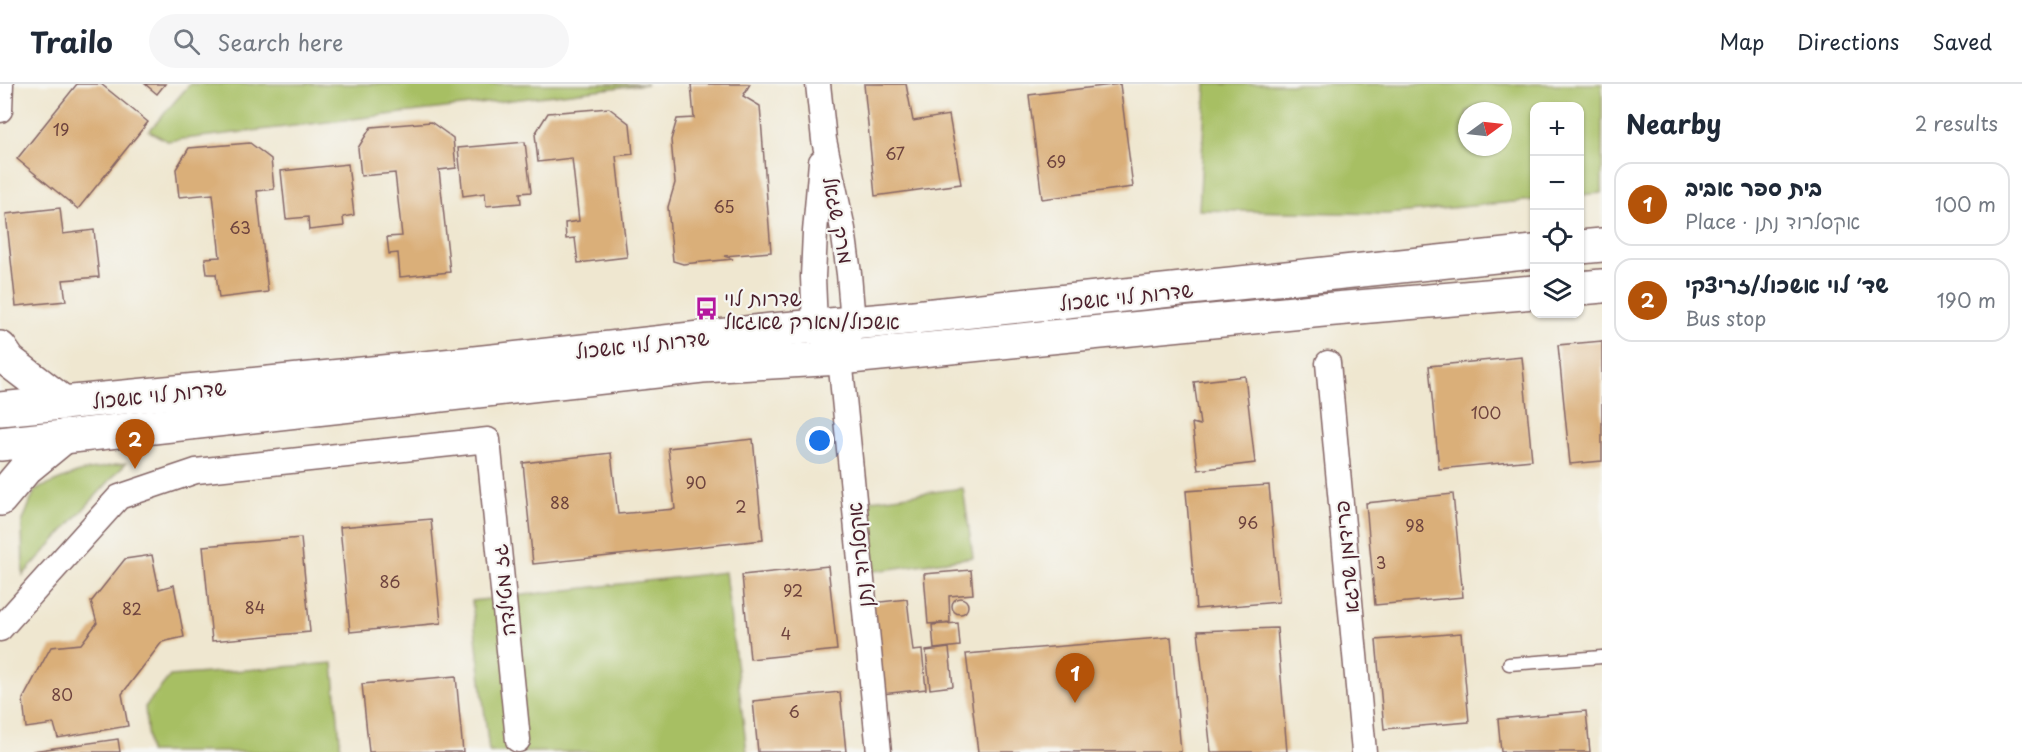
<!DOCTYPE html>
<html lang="en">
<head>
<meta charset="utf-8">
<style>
	:root { --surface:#fff; --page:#f6f6f7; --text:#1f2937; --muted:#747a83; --line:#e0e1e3; --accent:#b45309 }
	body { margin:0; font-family:"Playpen Sans","Playpen Sans Hebrew",sans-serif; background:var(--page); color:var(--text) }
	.controls { position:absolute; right:18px; top:18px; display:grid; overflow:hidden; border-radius:12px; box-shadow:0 2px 4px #0004 }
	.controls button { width:54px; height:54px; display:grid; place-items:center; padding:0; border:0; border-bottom:2px solid var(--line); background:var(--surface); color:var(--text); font:30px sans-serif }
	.compass { position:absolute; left:1458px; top:18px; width:54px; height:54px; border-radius:50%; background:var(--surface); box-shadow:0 2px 4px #0004; rotate:75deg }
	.you { position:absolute; left:820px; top:357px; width:21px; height:21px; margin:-15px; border:4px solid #fff; border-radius:50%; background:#1a73e8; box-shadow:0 0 0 9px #1a73e833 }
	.badge { display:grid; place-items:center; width:39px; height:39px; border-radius:50%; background:var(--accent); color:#fff; font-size:20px; font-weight:700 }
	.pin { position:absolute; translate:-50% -50px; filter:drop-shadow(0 2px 3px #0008) }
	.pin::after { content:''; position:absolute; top:32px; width:21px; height:18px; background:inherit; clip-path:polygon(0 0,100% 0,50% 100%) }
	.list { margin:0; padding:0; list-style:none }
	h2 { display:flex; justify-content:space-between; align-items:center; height:78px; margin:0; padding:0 24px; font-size:26px }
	h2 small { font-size:20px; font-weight:400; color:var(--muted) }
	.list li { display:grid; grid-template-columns:39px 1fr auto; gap:18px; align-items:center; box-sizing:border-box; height:84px; margin:0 12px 12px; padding:0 12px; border:2px solid var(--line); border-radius:18px }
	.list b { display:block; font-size:22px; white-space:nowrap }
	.list p { margin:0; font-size:20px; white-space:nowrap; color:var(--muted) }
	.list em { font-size:20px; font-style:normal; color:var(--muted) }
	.icon { flex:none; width:33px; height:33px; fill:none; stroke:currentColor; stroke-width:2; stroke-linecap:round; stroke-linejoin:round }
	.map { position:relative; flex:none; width:1602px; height:668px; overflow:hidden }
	header { display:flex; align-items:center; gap:36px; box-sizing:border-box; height:84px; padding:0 30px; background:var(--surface); border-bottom:2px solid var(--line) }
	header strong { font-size:28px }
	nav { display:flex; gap:33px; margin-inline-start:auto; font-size:21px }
	.search { width:420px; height:54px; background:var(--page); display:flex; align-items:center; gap:15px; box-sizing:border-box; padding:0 21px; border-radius:33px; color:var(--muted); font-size:22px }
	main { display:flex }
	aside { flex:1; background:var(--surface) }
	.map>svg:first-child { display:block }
	.green { fill:#a7bf64; stroke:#786f48; stroke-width:1.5; fill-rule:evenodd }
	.building { fill:#daaf79 }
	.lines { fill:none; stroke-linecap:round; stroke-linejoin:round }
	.lane-casing { stroke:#846565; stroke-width:15 }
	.street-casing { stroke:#846565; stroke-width:27 }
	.secondary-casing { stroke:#846565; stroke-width:36 }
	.lane { stroke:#fff; stroke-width:12 }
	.street { stroke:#fff; stroke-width:24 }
	.secondary { stroke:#fff; stroke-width:33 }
	.labels { text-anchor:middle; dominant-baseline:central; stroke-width:4.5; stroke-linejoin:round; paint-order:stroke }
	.number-label { font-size:16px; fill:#6e433e }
	.street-label { font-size:20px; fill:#4a1f2b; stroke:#f6f6f2 }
	.poi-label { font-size:20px; fill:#4a1f2b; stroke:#f6f6f2; text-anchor:start }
</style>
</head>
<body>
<header>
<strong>Trailo</strong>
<div class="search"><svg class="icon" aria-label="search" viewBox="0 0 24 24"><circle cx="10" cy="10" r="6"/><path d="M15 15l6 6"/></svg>Search here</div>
<nav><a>Map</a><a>Directions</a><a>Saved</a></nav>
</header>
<main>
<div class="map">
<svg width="1602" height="668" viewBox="0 0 1602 668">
	<rect width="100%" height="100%" fill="#f6f6f2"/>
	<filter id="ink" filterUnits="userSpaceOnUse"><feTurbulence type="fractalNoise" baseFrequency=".0167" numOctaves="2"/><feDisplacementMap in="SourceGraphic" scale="12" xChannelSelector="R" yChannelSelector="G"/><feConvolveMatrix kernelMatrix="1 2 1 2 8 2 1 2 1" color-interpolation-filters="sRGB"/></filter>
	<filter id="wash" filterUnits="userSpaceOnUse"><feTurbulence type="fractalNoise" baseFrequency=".008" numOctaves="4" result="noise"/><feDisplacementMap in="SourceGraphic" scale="24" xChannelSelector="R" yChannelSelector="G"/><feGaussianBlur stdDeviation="1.35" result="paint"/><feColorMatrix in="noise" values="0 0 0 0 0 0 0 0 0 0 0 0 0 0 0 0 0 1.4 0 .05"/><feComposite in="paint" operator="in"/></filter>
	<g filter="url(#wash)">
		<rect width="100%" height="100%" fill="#efe7d0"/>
		<g class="green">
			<path d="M190 0H647L167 57 149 47Z"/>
			<path d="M1206 0H1602V109L1580 111V22H1534V116L1387 130 1199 126ZM1467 27H1503V63H1467Z"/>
			<path d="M126 379 23 491 22 439 35 406 79 388Z"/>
			<path d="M963 404 973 473 869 488 863 417Z"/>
			<path d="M725 488 747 668H489L472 517Z"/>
			<path d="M333 579 341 668H149L145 623 170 592Z"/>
		</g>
		<g id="blocks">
			<g class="building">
				<path d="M77 0H101L148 38 78 125 17 75Z"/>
				<path d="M145 0H165L157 10Z"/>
				<path d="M691 0H750L743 12 760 22 771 168 724 172 733 175 683 180 673 177 668 123 675 99 671 56 677 35 694 34Z"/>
				<path d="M864 0H906L913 37 949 31 961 100 875 112Z"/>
				<path d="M1120 0 1133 103 1042 115 1029 11Z"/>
				<path d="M609 24 630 40 633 70 616 72 627 173 578 179 575 154 566 155 565 139 579 137 572 74 538 78 535 50 548 29Z"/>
				<path d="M431 38 453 54 456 84 439 86 450 188 400 193 398 169 389 170 387 153 402 152 395 89 361 92 358 64 371 43Z"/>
				<path d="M525 58 531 108 520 109 521 119 486 122 485 109 463 112 458 64Z"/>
				<path d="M250 59 271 75 274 105 257 107 268 208 219 214 216 190H207L205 174 220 173 213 110 179 113 176 85 189 64Z"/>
				<path d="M348 80 354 131 343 133 344 142 309 146 308 133 286 135 281 87Z"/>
				<path d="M60 124 63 150 94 146 99 193 63 196 66 217 16 222 6 130Z"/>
				<path d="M1602 257V377L1570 380 1558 261Z"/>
				<path d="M1522 273 1532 376 1439 385 1429 282Z"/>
				<path d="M1245 292 1255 379 1198 386 1192 339 1200 341 1194 298Z"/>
				<path d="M753 355 763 456 533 480 523 379 611 369 618 430 675 425 668 364Z"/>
				<path d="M1269 401 1279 518 1196 525 1186 407Z"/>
				<path d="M1453 410 1463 513 1375 521 1366 419Z"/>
				<path d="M431 435 441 539 350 548 340 443Z"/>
				<path d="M301 454 310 548 212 557 203 462Z"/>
				<path d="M152 471 159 505 174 501 184 553 162 558 122 610 128 642 58 654 54 640 26 644 23 615 51 563 81 560 97 539 91 518 125 475Z"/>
				<path d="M828 482 837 566 750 575 742 491Z"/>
				<path d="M971 486 973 510 949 512 950 538 928 540 924 490Z"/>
				<circle cx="960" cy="522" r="8"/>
				<path d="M907 515 913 567 922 566 926 605 882 610 872 519Z"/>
				<path d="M958 539 960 562 934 565 932 541Z"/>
				<path d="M1277 544 1287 668H1211L1198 547Z"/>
				<path d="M1461 549 1469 638 1384 645 1376 556Z"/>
				<path d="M1171 553 1181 668H978L966 570Z"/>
				<path d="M949 564 953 602 930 605 926 567Z"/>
				<path d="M456 592 463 668H369L362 600Z"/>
				<path d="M840 608 846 668H758L753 617Z"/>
				<path d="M1586 627 1590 668H1501L1498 635Z"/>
				<path d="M118 655 120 668H33V667Z"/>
			</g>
		</g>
	</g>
	<g filter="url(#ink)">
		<use href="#blocks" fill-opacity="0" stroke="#846565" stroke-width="1.5"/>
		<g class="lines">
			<defs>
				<path id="lane" d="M1509 580 1602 573"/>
				<g id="street">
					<path d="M818 0 824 56 843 145 849 190 853 239 840 274 879 668"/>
					<path d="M0 26 1 0"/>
					<path d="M821 78 815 148 813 193 815 242 825 256"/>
					<path d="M1328 279 1364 668"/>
					<path d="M0 545 119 413 196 387 488 356 518 656"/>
				</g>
				<g id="secondary">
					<path d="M1580 163 1602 161"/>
					<path d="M1580 204 1602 202"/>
					<path d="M0 264 9 277 64 319"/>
					<path d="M0 325 465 280 772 246 886 236 1534 168"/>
					<path d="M0 360 702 282 840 274 1323 226 1534 208"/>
					<path d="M0 415 26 384 65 352"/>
				</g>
			</defs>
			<use href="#lane" class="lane-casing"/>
			<use href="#street" class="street-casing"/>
			<use href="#secondary" class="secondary-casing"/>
			<use href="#lane" class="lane"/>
			<use href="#street" class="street"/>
			<use href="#secondary" class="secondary"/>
		</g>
	</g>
	<defs>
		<symbol id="bus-bare" viewBox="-9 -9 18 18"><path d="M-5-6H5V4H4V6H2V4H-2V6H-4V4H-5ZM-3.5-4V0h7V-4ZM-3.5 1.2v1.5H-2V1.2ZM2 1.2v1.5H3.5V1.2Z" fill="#b5179e" stroke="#f6f6f2" stroke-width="2.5" paint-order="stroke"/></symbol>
	</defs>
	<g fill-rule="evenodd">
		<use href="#bus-bare" x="690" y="208" width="33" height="33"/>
	</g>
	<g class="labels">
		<g class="number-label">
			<text x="61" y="45">19</text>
			<text x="895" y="69">67</text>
			<text x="1056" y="77">69</text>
			<text x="724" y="122">65</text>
			<text x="240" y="143">63</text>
			<text x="1486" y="328">100</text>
			<text x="696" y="398">90</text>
			<text x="560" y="418">88</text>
			<text x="741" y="422">2</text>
			<text x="1248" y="438">96</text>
			<text x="1415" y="441">98</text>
			<text x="1381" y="478">3</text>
			<text x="390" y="497">86</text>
			<text x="793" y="506">92</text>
			<text x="255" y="523">84</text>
			<text x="132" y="524">82</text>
			<text x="786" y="549">4</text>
			<text x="62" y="610">80</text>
			<text x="794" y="627">6</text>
		</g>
		<g class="street-label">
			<text transform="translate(839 136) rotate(79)">מרק שגאל</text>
			<text transform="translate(1126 212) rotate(-6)">שדרות לוי אשכול</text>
			<text transform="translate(642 260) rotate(-6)">שדרות לוי אשכול</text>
			<text transform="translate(159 310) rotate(-6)">שדרות לוי אשכול</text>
			<text transform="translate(859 471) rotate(-96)">אקסלרוד נתן</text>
			<text transform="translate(1346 473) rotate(-95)">פרידמן שרגא</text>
			<text transform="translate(503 506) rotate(-96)">גז מטילדה</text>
		</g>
		<g class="poi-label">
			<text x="724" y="214">שדרות לוי<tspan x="724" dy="23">אשכול/מארק שאגאל</tspan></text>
		</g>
	</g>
</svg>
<div class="controls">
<button>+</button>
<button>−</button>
<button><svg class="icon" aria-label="locate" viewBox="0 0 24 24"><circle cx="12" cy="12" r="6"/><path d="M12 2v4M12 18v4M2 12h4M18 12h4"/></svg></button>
<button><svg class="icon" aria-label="layers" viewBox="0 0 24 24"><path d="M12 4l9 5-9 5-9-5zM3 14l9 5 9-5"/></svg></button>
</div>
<svg class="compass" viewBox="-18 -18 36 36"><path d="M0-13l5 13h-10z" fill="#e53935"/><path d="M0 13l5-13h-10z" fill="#747a83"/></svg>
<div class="you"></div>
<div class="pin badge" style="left:1075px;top:619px">1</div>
<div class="pin badge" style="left:135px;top:385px">2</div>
</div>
<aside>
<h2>Nearby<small>2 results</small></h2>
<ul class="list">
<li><span class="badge">1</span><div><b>בית ספר אביב</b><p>Place · אקסלרוד נתן</p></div><em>100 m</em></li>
<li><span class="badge">2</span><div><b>שד׳ לוי אשכול/זריצקי</b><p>Bus stop</p></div><em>190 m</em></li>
</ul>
</aside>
</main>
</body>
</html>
